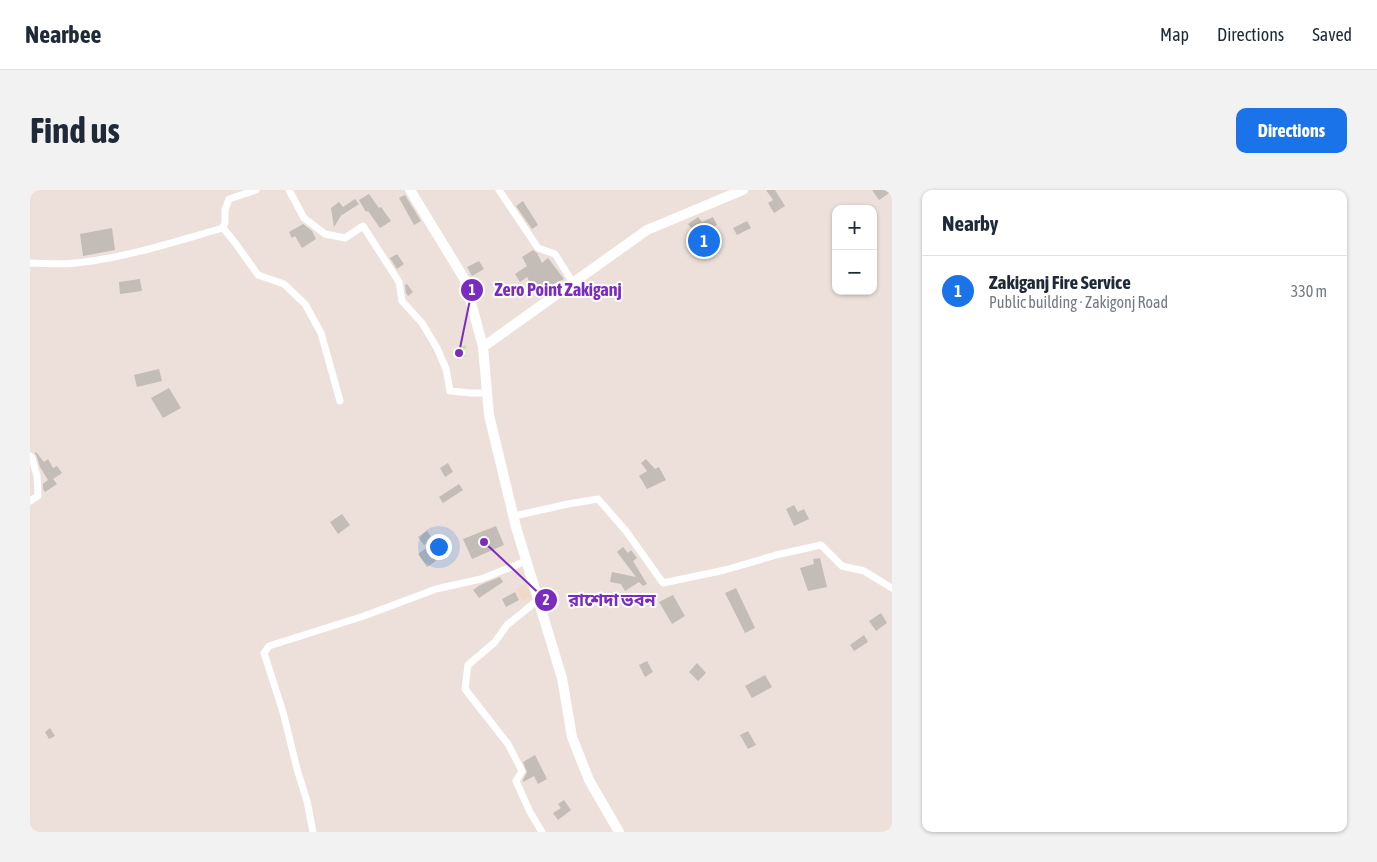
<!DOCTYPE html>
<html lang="en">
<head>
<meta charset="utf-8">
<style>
	:root { --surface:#fff; --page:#f2f2f3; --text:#1f2937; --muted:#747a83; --line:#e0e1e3; --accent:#1a73e8 }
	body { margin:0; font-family:"Asap Condensed","Noto Sans Bengali",sans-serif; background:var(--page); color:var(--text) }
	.controls { position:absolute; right:15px; top:15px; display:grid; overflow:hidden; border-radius:10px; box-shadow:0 1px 4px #0004 }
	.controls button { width:45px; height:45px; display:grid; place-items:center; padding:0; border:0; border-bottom:1px solid var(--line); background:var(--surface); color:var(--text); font:25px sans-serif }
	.you { position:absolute; left:408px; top:356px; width:18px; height:18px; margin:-12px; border:4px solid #fff; border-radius:50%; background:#1a73e8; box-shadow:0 0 0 8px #1a73e833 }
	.badge { display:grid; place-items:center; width:32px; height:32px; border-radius:50%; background:var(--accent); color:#fff; font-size:16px; font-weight:700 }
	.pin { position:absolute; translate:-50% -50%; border:2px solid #fff; box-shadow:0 1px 5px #0006 }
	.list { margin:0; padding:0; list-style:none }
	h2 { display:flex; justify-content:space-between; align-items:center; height:65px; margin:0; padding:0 20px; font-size:21px }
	h2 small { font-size:16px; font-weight:400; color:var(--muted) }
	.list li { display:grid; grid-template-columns:32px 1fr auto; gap:15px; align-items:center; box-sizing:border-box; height:70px; padding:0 20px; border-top:1px solid var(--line) }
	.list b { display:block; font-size:19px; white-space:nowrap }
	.list p { margin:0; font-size:16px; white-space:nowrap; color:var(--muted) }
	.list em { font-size:16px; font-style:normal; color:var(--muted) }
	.map { position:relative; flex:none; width:862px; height:642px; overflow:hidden; border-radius:10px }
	header { display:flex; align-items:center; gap:30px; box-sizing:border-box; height:70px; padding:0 25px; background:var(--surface); border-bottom:1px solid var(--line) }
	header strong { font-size:24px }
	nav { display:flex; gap:28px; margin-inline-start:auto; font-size:18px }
	.intro { display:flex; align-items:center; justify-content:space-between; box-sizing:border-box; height:120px; padding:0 30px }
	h1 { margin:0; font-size:35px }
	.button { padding:12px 22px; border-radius:10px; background:var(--accent); color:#fff; font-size:18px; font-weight:700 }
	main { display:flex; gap:30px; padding:0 30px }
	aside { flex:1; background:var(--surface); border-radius:10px; box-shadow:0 1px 4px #0004 }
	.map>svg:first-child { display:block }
	.education { fill:#f0d9c8 }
	.green { fill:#c4e991 }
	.building { fill:#c4bcb6 }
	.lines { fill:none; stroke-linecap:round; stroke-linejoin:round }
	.street { stroke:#fff; stroke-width:7 }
	.secondary { stroke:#fff; stroke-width:10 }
	.leader { fill:none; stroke:#7b2cbf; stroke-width:2 }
	.callout-dot { fill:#7b2cbf; stroke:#fff; stroke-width:2 }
	.mark-label { font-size:15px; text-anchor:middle; font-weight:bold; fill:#fff }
	.callout-label { font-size:18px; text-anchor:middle; font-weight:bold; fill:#7b2cbf; stroke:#fff; stroke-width:4; stroke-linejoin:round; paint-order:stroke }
</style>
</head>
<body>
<header>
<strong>Nearbee</strong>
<nav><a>Map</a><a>Directions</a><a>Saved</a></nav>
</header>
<div class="intro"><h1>Find us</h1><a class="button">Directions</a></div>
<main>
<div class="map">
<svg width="862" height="642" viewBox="0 0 862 642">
	<rect width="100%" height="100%" fill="#ede0da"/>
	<path class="education" d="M495 394 502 406 492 411 486 399Z"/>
	<path class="green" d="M435 155 437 158 433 160 436 166 428 170 423 161Z"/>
	<g class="building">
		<path d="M736 0H745L755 16 744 23 738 13 743 10Z"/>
		<path d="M842 0H862V1L849 10Z"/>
		<path d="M339 4 349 18 351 17 361 31 350 38 338 21 336 22 329 10Z"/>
		<path d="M375 5 391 31 384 35 369 8Z"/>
		<path d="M325 9 329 14 312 25V24L304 37 301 18 309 12 313 17Z"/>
		<path d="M493 11 508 35 502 39 486 16Z"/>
		<path d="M668 27 672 32 683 27 687 35 680 38 688 51 667 63 660 51 668 46 658 34Z"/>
		<path d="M717 31 721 38 707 45 703 38Z"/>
		<path d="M273 34 282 41 286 49 272 58 265 46 262 48 259 42Z"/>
		<path d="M82 38 85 60 53 66 50 44Z"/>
		<path d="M503 60 507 63 512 73 518 68 534 89 505 103 497 87 490 92 485 84 497 76 492 67Z"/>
		<path d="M367 64 374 74 367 79 360 68Z"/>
		<path d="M449 71 454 79 442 86 437 77Z"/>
		<path d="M110 89 112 101 90 104 89 92Z"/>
		<path d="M377 94 383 102 378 106 376 103 375 95Z"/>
		<path d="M129 179 132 191 107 197 104 185Z"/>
		<path d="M139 198 151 218 133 228 121 208Z"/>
		<path d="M6 262 14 272 18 269 23 278 27 276 32 283 23 289 27 294 15 302 13 299V294L18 290 10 277 7 267 5 263Z"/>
		<path d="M616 269 625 279 629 277 636 290 617 299 609 286 617 281 611 273Z"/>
		<path d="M418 273 423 282 415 287 410 278Z"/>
		<path d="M429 294 433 300 413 313 409 307Z"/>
		<path d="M764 315 768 322 774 319 779 329 764 336 756 319Z"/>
		<path d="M312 324 320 335 308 344 300 332Z"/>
		<path d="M466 336 474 355 442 369 433 349Z"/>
		<path d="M397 341 403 349 394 355 388 347Z"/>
		<path d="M593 357 598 363 601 360 607 368 603 371 617 394 613 396 609 392 595 401 591 394 580 392 582 382 606 387 587 362Z"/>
		<path d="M396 358 406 371 397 377 388 364Z"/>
		<path d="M790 368 797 397 778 401 770 378 784 374 783 369Z"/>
		<path d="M470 387 473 392 449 408 443 400 450 395Z"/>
		<path d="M706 398 725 438 715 443 695 403Z"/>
		<path d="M485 402 489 410 476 417 472 409Z"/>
		<path d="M643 405 655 426 642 434 629 412Z"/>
		<path d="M851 423 857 433 846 441 839 431Z"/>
		<path d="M834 445 838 452 824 461 820 455Z"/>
		<path d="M617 471 623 482 615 487 609 475Z"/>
		<path d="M667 473 676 483 668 491 659 482Z"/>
		<path d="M735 485 742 497 722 508 715 496Z"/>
		<path d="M20 538 25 546 19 549 15 542Z"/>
		<path d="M718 541 726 555 718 559 710 545Z"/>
		<path d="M505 565 517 589 508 594 504 586 493 592V590L497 582 493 572Z"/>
		<path d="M534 610 541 620 528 630 523 623 531 618 528 614Z"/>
	</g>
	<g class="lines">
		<g class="street">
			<path d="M226 0 199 9 195 20V32L193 38 206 54 228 85 254 94 275 114 291 143 310 211"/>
			<path d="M259 0 274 28 295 44 315 48 333 36 369 92 372 111 392 133 407 158 416 179 420 201 441 203H457"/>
			<path d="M469 0 508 58 525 64 543 93"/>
			<path d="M0 73C18 74 36 75 54 72 101 66 147 51 193 38"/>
			<path d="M0 266 2 268 7 286 8 306 0 311"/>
			<path d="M484 326 538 314 568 309 596 341 633 393 695 380 746 365 791 355 812 376 834 381 862 398"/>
			<path d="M508 410 477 435 465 452 438 475 435 499 478 554 492 581 486 591 500 622 512 642"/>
			<path d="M283 642 277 611 267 579 253 522 234 463 239 456 334 426 406 399 451 389 496 371"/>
		</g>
		<g class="secondary">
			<path d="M380 0 435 90 453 157 459 225 486 337 532 488 542 547 559 590 589 642"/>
			<path d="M453 157 617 40 713 0"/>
		</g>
	</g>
	<path class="leader" d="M429 163L442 100M454 352L516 410"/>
	<g class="callout-dot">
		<circle cx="429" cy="163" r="5"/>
		<circle cx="454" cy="352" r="5"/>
		<circle cx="442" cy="100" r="12"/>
		<circle cx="516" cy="410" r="12"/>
	</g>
	<g class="mark-label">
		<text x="442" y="105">1</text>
		<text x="516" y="415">2</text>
	</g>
	<g class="callout-label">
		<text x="528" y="106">Zero Point Zakiganj</text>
		<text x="582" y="416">রাশেদা ভবন</text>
	</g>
</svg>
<div class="controls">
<button>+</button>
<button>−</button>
</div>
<div class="you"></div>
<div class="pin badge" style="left:674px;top:51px">1</div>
</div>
<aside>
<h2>Nearby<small></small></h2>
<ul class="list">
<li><span class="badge">1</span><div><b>Zakiganj Fire Service</b><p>Public building · Zakigonj Road</p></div><em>330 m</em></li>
</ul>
</aside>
</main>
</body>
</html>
